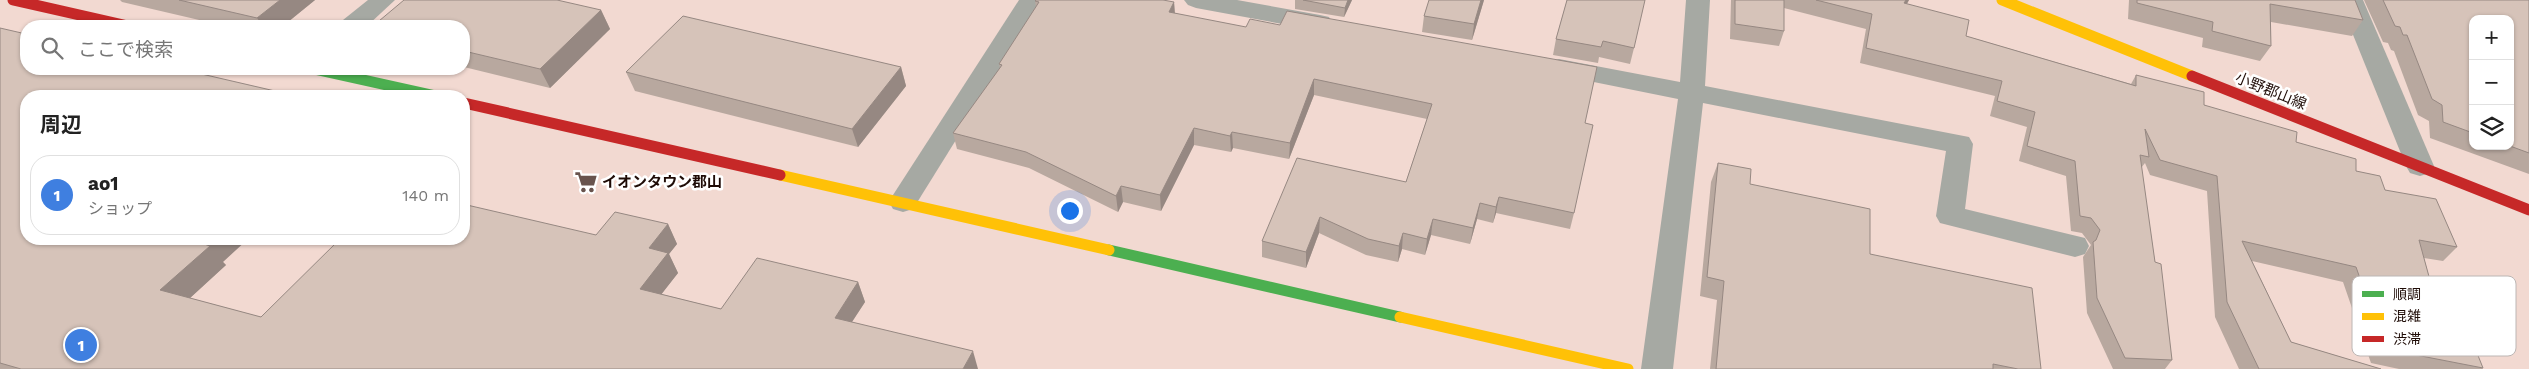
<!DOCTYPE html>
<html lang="ja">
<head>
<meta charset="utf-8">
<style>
	:root { --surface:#fff; --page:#f2f2f2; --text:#222; --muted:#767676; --line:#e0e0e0; --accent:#0f766e }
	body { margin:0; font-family:"Work Sans","Noto Sans JP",sans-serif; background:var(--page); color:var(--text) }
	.controls { position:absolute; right:15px; top:15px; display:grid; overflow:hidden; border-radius:10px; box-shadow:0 1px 4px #0004 }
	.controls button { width:45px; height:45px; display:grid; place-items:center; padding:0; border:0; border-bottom:1px solid var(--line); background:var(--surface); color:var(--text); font:25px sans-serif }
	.you { position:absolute; left:1069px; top:210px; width:18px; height:18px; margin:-12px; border:4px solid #fff; border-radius:50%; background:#1a73e8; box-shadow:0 0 0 8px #1a73e833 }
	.badge { display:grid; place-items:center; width:32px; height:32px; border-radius:50%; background:var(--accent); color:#fff; font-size:16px; font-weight:700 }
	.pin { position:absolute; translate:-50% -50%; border:2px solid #fff; box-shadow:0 1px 5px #0006 }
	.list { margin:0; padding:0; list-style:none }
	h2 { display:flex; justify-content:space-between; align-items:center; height:65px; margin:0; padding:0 20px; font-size:21px }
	h2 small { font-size:16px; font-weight:400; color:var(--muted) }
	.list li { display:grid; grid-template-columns:32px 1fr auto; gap:15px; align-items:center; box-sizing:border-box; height:80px; margin:0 10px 10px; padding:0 10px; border:1px solid var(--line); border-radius:20px }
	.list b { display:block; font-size:19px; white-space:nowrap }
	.list p { margin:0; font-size:16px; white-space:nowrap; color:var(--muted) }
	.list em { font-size:16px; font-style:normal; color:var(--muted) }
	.icon { flex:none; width:28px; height:28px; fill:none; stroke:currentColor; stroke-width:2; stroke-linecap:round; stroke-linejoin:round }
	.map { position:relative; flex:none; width:2529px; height:369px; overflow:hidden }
	.search { position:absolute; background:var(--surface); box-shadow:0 1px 4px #0004; left:20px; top:20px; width:450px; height:55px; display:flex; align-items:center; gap:12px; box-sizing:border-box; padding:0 18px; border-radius:20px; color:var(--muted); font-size:19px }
	.panel { position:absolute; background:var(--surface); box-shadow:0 1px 4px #0004; left:20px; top:90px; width:450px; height:155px; border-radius:20px }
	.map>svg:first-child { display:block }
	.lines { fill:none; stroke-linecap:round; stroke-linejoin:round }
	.street { fill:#a6a9a3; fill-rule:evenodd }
	.fast { stroke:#4caf50; stroke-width:11 }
	.slow { stroke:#ffc107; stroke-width:11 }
	.jam { stroke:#c62828; stroke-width:11 }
	.wall { fill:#b8a89f; fill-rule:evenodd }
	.shaded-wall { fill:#968882 }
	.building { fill:#d6c3b9; stroke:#968882 }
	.labels { text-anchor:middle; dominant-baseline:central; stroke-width:5; stroke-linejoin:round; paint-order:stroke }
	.street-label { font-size:15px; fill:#1e0b06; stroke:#fff }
	.poi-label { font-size:15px; font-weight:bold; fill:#1e0b06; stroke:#fff; text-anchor:start }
	.key { fill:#fff; stroke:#bcb6b4; stroke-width:1 }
	.key-label { font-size:14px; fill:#1e0b06 }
</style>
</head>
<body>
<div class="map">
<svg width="2529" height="369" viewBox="0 0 2529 369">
	<rect width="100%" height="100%" fill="#f2d9d1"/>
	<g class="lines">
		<g class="street">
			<path d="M368 0H395L367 26H340L343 20Z"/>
			<path d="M1019 0H1043L913 209 903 212 893 209 889 202 893 195Z"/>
			<path d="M1184 0H1237L1320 15 1329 17 1332 23 1329 29 1320 31 1196 8 1188 5Z"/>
			<path d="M1686 0H1710L1705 86 1969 137 1973 144 1965 209 2085 238 2089 246 2085 254 2075 257 1940 223 1936 216 1946 151 1703 103 1673 369H1641L1678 99 1559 75 1550 73 1546 67 1550 61 1559 59 1680 82Z"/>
			<path d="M2339 0H2363L2434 166 2430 173 2420 176 2410 173 2406 166Z"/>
		</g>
		<g class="fast">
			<path d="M314 69 436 96"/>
			<path d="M1109 250 1400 317"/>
		</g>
		<g class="slow">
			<path d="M2002 0 2192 76"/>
			<path d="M780 175 1109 250"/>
			<path d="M1400 317 1628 369"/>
		</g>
		<g class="jam">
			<path d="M13 0 128 26"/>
			<path d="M2192 76 2529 210"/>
			<path d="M464 103 780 175"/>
		</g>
	</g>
	<g class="wall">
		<path d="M120 0H315L283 26H225L122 2Z"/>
		<path d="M1295 0H1352L1344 17 1295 9Z"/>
		<path d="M1484 0 1472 40 1422 32 1424 16Z"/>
		<path d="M1567 0 1634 48 1630 64 1599 57 1598 63 1553 55 1556 39Z"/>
		<path d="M1731 0H1909L1907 4 1966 36 2131 84 2136 75 2204 105 2296 142 2356 171 2385 190 2457 247 2443 261 2424 258 2442 324 2483 368 2482 369H2399L2371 363 2343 282 2252 261 2291 342 2381 369H2239L2215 317 2207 191 2150 175 2145 163 2141 168 2155 262 2172 360 2165 369H2113L2087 313 2083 257 2091 245 2082 233 2071 231 2066 176 2019 161 2027 127 1990 116 1995 96 1860 63 1866 29 1784 8V31L1779 46 1730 39Z"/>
		<path d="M2129 0H2355L2363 20 2352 36 2271 22V46L2260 61 2202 47 2203 38 2128 19Z"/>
		<path d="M2364 0H2529V174L2430 138 2429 121 2418 115 2394 51 2391 50 2388 43 2383 42ZM2473 19 2510 146H2473Z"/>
		<path d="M1035 1 1174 2 1175 13 1585 123 1574 213 1570 229 1496 213 1493 223 1477 219 1470 244 1431 235 1425 255 1402 249 1398 262 1366 255 1319 233 1306 268 1262 257V241L1406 182 1427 119 1314 95 1289 159 1233 148 1231 152 1194 145 1161 211 1123 202 1118 212 1029 168 957 149 953 133 1000 68 999 64 1036 7Z"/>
		<path d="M601 10 610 29 550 88 464 67V26Z"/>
		<path d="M0 28 26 96 223 262 226 265 190 298 261 317 464 239 596 235 668 224 677 244 669 254 678 273 661 294 721 309 858 282 865 302 852 322 978 369H0Z"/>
		<path d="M901 67 906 86 858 147 635 91 626 72Z"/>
		<path d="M1718 163 1750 184 1870 254 2041 369H1710L1717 300 1700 296 1711 182Z"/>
	</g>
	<g class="shaded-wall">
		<path d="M280 0H315L283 26H263L257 18Z"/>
		<path d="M1348 0H1352L1344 17 1345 8Z"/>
		<path d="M1481 0H1484L1472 40 1474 24Z"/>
		<path d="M1906 0H1909L1898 18 1904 3Z"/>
		<path d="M1174 2 1175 18 1169 12Z"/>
		<path d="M601 10 610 29 550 88 540 69Z"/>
		<path d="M901 67 906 86 858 147 852 129Z"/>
		<path d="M1314 79V95L1289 159 1290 143Z"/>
		<path d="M275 91 279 96H268Z"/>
		<path d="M1194 128V145L1161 211 1160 195Z"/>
		<path d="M1232 132 1233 148 1231 152 1230 136Z"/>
		<path d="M1121 186 1123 202 1118 212 1116 196Z"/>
		<path d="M1499 197 1496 213 1493 223 1496 207Z"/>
		<path d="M1480 203 1477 219 1470 244 1473 228Z"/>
		<path d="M1320 217 1319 233 1306 268V252Z"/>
		<path d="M1433 219 1431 235 1425 255 1427 239Z"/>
		<path d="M668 224 677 244 669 254 678 273 650 309 640 289 649 248Z"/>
		<path d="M1403 233 1402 249 1398 262 1399 246Z"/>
		<path d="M211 239H248L223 262 226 265 178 309 160 290Z"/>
		<path d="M858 282 865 302 842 337 835 318Z"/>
		<path d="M973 351 978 369H963Z"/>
	</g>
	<g class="building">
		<path d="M179 0H280L257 18Z"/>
		<path d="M404 0H557L601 10 540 69 464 51V26H373Z"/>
		<path d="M1036 0H1163L1174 2 1169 12 1246 27 1250 19 1280 25 1287 11 1597 67 1585 123 1593 125 1574 213 1499 197 1496 207 1480 203 1473 228 1433 219 1427 239 1403 233 1399 246 1368 239 1320 217 1306 252 1262 241 1297 158 1406 182 1432 104 1314 79 1290 143 1232 132 1230 136 1194 128 1160 195 1121 186 1116 196 1026 152 953 133 1002 65 999 64 1039 2 1035 1Z"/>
		<path d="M1303 0H1348L1345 8Z"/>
		<path d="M1429 0H1481L1474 24 1424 16Z"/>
		<path d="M1567 0H1645L1634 48 1603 41 1601 47 1556 39Z"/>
		<path d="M1735 0H1784V31L1735 24Z"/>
		<path d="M1816 0H1906L1904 3 1969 20 1966 36 2136 86V75L2204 92V105L2297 132 2296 142 2356 159V171L2380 176 2385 190 2436 199 2457 247 2419 240 2442 324 2467 328 2483 368 2385 349 2356 267 2242 241 2291 342 2381 369H2259L2227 302 2217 176 2160 160 2145 129 2149 157 2140 155 2155 262 2161 264 2172 360 2125 358 2097 298 2093 242 2096 240 2100 230 2091 218 2080 216 2075 161 2027 146 2035 112 1997 101 2002 81 1866 48 1872 14Z"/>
		<path d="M2137 0H2355L2363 20 2270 4 2271 46 2212 31 2213 22 2137 3Z"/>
		<path d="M2383 0H2529V153L2510 146V19H2473V133L2443 122 2442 105 2432 99 2407 35H2403L2400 27 2395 26Z"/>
		<path d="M683 16 901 67 852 129 626 72Z"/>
		<path d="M0 28 26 34V69H180L275 91 268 96H26V239H211L204 244 210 246 160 290 261 317 340 239H464V208L467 205 596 235 615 212 668 224 649 248 668 253 640 289 721 309 757 258 858 282 835 318 973 351 963 369H21L0 363Z"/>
		<path d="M1718 163 1751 169 1750 184 1870 209V254L2032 288 2041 369H2018L1993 364V369H1716L1724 281 1707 277Z"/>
	</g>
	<defs>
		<symbol id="supermarket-bare" viewBox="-9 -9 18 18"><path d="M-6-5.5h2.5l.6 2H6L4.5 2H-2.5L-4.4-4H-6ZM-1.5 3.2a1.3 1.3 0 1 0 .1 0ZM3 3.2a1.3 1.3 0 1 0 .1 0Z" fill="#68534d" stroke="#fff" stroke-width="2.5" paint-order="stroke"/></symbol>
	</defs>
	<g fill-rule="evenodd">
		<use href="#supermarket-bare" x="570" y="166" width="32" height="32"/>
	</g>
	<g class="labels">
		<g class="street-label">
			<text transform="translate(2271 91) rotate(22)">小野郡山線</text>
		</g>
		<g class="poi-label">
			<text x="602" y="182">イオンタウン郡山</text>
		</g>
	</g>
	<rect x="2352" y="276" width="164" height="80" rx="8" class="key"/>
	<rect x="2362" y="291" width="22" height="6" fill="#4caf50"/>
	<rect x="2362" y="313" width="22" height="7" fill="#ffc107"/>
	<rect x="2362" y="336" width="22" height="6" fill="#c62828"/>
	<g class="key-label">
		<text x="2393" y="299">順調</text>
		<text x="2393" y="321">混雑</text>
		<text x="2393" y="344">渋滞</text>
	</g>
</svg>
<div class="controls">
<button>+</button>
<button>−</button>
<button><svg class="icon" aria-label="layers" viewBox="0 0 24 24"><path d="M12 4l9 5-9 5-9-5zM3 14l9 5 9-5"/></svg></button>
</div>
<div class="you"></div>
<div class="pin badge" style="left:81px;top:345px;background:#3f7fe0">1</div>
<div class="search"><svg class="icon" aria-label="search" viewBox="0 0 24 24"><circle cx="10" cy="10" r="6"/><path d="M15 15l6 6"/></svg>ここで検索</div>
<section class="panel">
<h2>周辺<small></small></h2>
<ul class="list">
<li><span class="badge" style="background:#3f7fe0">1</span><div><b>ao1</b><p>ショップ</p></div><em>140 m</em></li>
</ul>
</section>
</div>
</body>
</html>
